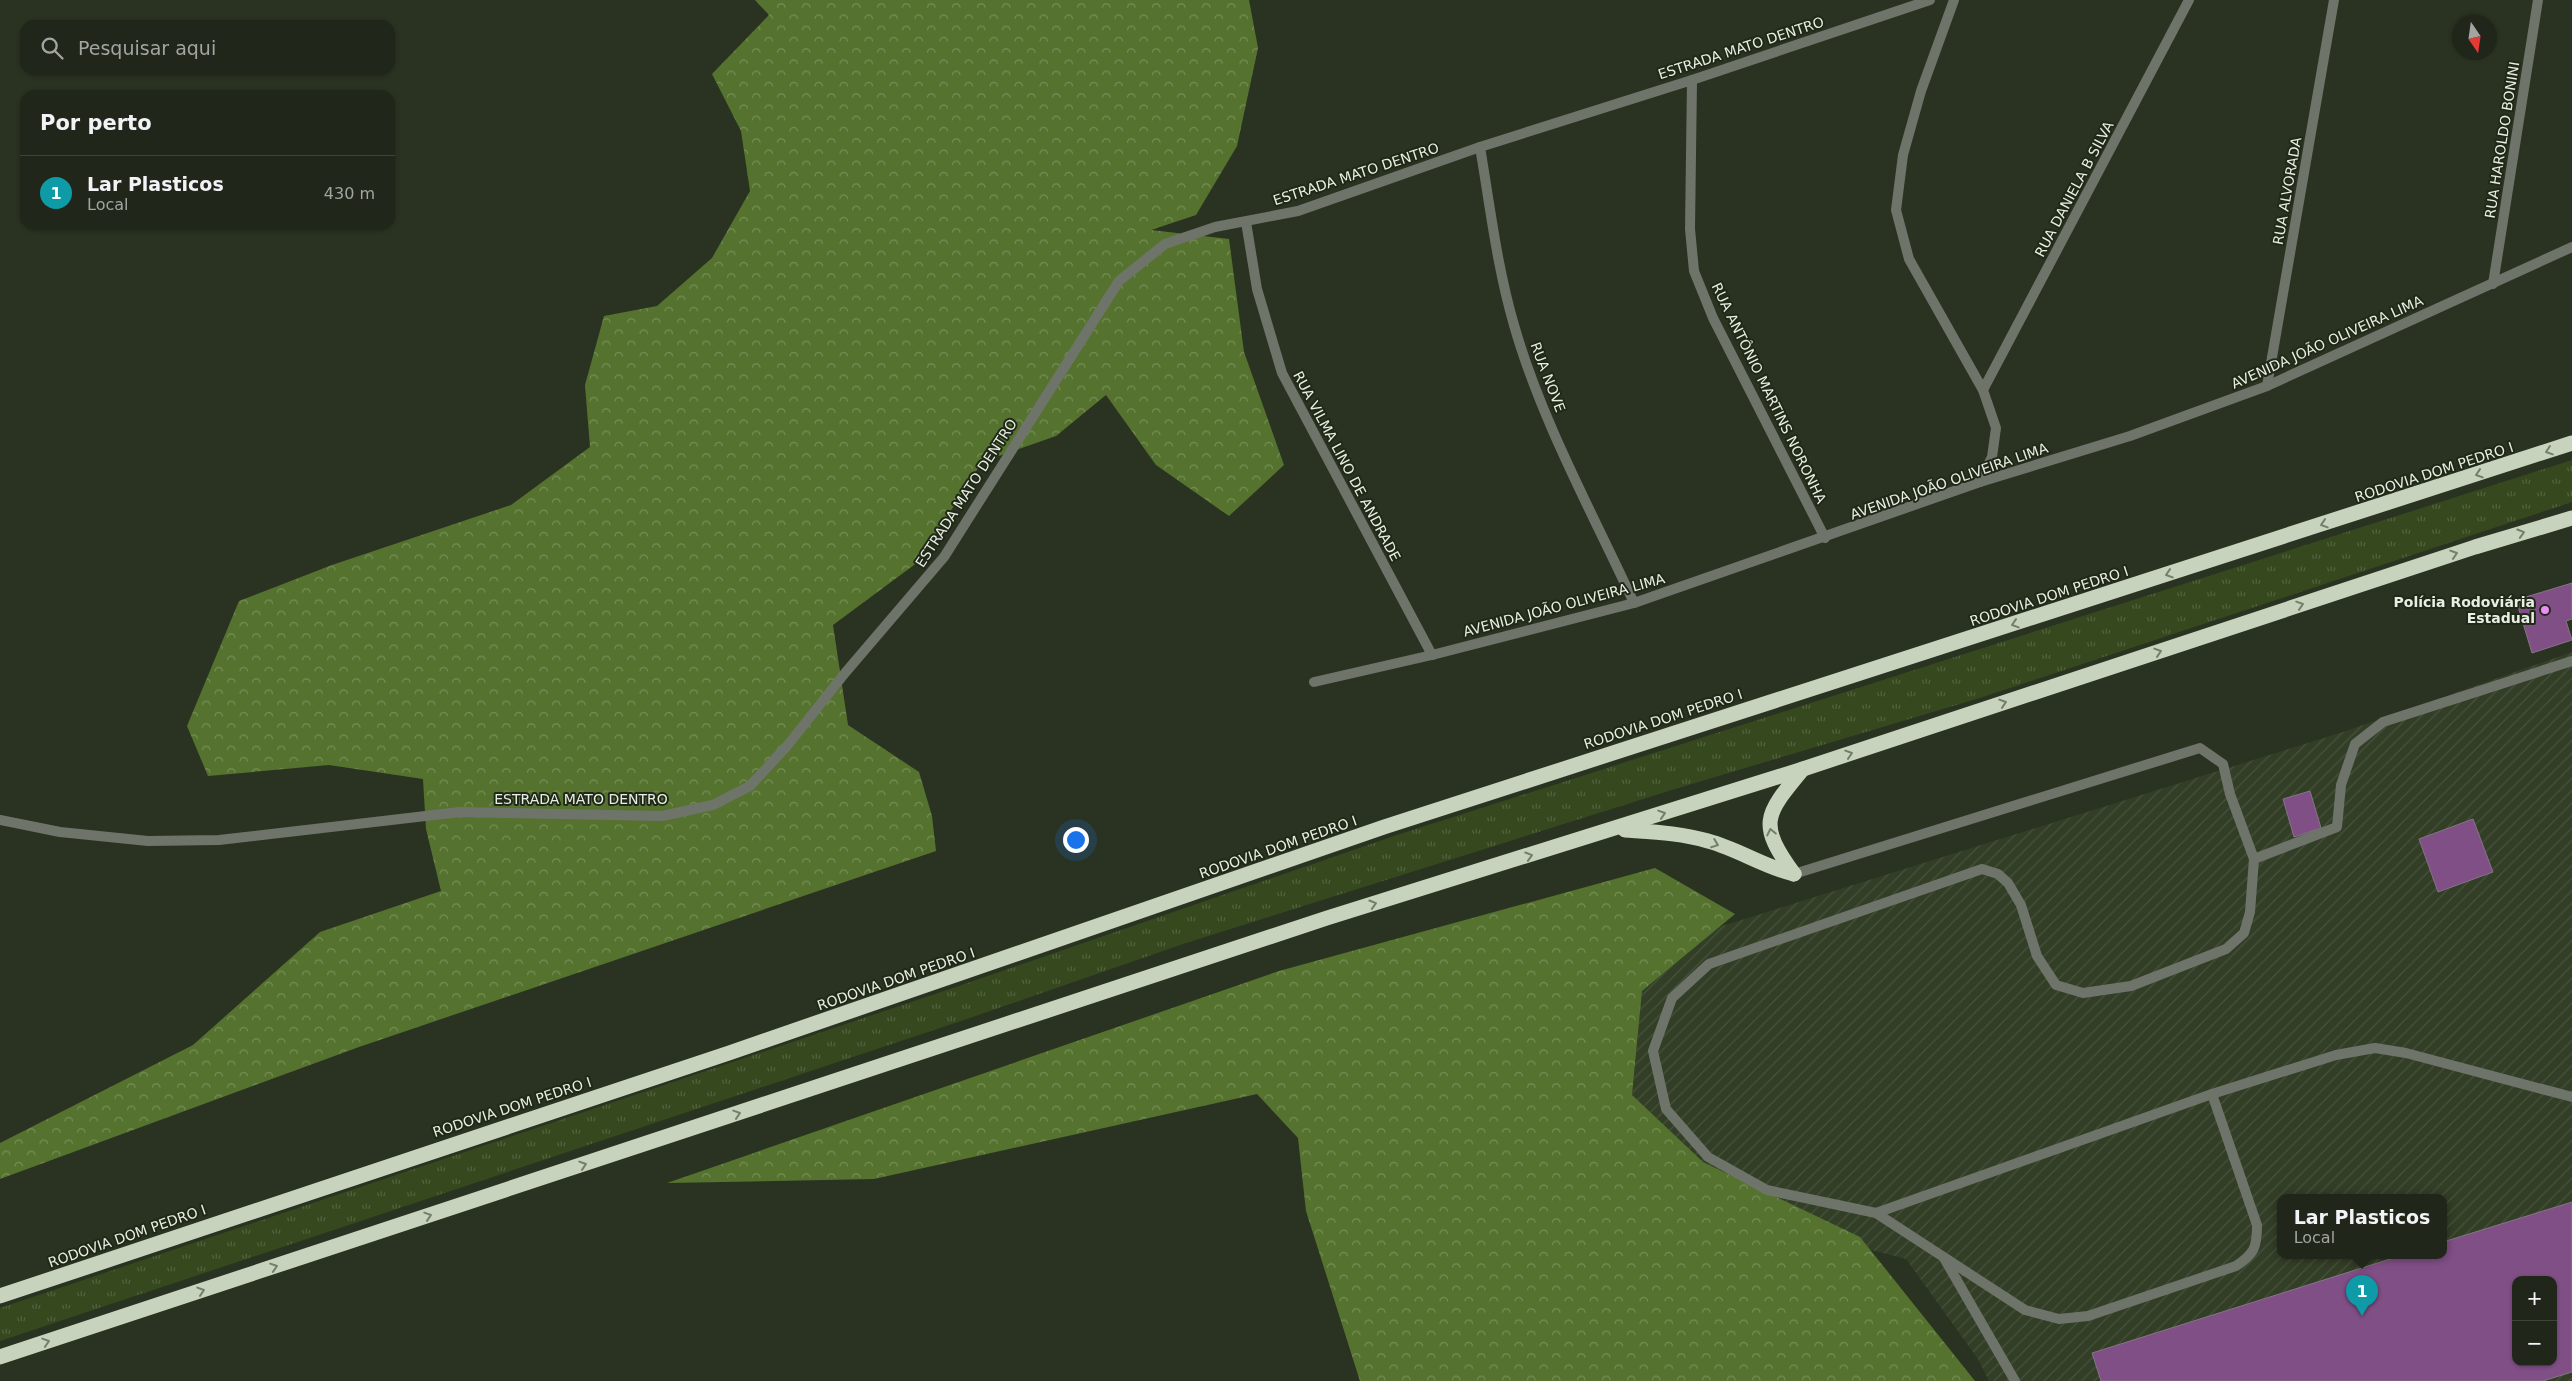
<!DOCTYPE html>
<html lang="pt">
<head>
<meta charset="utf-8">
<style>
	:root { --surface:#202619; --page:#282e22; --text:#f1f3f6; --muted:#a2a5a2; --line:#3d4338; --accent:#bca0f2 }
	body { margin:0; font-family:"DejaVu Sans",sans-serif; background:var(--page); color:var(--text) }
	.controls { position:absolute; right:15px; bottom:15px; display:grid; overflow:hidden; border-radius:10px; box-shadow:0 1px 4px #0004 }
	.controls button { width:45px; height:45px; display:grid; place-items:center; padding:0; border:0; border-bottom:1px solid var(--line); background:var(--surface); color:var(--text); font:25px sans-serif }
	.compass { position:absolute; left:2452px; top:15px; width:45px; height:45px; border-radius:50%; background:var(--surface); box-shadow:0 1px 4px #0004; rotate:167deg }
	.you { position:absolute; left:1075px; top:839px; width:18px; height:18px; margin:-12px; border:4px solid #fff; border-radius:50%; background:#1a73e8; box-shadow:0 0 0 8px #1a73e833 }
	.badge { display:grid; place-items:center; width:32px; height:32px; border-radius:50%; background:var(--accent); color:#fff; font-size:16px; font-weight:700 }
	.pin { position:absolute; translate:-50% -41px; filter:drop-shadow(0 1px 2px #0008) }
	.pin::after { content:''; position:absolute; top:26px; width:18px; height:15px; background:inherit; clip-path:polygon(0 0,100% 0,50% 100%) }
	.popup { position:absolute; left:2277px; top:1194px; width:170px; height:65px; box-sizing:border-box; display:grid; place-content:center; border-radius:10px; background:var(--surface); filter:drop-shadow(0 1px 4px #0005); font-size:16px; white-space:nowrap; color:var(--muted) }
	.popup b { font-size:19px; color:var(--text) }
	.popup::after { content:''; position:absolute; left:50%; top:100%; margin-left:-10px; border:10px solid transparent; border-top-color:var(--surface) }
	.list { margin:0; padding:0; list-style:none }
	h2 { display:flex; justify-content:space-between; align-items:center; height:65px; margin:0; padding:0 20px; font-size:21px }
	h2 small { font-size:16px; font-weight:400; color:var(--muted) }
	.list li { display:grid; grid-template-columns:32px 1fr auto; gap:15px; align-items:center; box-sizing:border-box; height:75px; padding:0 20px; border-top:1px solid var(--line) }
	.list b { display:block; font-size:19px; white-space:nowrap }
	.list p { margin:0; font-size:16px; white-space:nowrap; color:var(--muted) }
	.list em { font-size:16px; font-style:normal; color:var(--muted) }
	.icon { flex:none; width:28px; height:28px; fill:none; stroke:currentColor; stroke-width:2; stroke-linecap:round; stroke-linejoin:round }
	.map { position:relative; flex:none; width:2572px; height:1381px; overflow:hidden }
	.search { position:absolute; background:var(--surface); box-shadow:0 1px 4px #0004; left:20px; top:20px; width:375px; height:55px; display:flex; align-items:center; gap:12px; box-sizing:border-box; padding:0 18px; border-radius:15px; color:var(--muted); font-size:19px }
	.panel { position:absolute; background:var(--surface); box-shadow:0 1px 4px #0004; left:20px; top:90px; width:375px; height:140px; border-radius:15px }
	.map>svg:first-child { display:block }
	.industrial { fill:url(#industrial-furrows); fill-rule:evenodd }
	.grass { fill:url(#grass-tufts) }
	.forest { fill:url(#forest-crowns) }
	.building { fill:#804f86; stroke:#847586; fill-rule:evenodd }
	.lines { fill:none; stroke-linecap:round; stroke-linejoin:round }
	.minor { stroke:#6f746b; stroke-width:10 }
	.motorway { stroke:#c8d3bd; stroke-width:15 }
	.oneway { stroke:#747e6a }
	.poi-dot { fill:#ed8cf9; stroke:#202918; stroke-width:2 }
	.labels { text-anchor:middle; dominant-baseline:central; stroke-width:4; stroke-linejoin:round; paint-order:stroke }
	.street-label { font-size:14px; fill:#e8eee3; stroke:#202918 }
	.poi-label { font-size:14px; font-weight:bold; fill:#e8eee3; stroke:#202918; text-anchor:end }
</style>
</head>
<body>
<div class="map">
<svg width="2572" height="1381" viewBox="0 0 2572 1381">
	<defs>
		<pattern id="industrial-furrows" width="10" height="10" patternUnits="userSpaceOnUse" patternTransform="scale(1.25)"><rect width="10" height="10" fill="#333e27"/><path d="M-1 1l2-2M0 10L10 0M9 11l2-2" fill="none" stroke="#47513c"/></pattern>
		<pattern id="grass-tufts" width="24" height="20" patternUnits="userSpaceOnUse" patternTransform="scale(1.25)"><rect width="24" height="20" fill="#35481e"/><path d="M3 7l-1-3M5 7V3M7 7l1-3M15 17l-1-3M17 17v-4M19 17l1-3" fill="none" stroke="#52633f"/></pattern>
		<pattern id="forest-crowns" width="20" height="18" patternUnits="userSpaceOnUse" patternTransform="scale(1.25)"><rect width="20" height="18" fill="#55732f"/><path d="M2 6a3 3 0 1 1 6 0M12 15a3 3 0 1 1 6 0" fill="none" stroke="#768e57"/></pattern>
	</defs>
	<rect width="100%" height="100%" fill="#2a3321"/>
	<path class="industrial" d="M2572 652V1381H1989L1978 1359 1906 1259 1844 1243 1668 1147 1632 1095 1642 991 1719 927 2343 732ZM2281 1197H2443V1255H2281ZM2516 1280H2553V1362H2516Z"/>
	<path class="grass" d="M2572 460V502L1983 697 1675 789 1186 943 961 1021 0 1341V1308L953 988 1400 834Z"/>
	<g class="forest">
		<path d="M755 0H1249L1258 48 1237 146 1196 215 1151 230 1229 239 1244 352 1284 465 1229 516 1156 465 1106 395 1056 436 982 462 918 562 833 625 848 725 919 772 932 816 936 851 359 1047 0 1179V1143L193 1045 320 932 441 891 426 829 423 779 329 765 208 776 187 726 239 601 332 565 511 505 590 447 585 385 604 316 657 306 712 258 750 191 741 131 712 74 769 15Z"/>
		<path d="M1655 868 1735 914 1642 991 1632 1095 1703 1162 1860 1237 1975 1381H1360L1306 1211 1298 1138 1257 1094 874 1179 667 1183 1279 971Z"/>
	</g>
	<g class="building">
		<path d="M2572 583V619L2566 621 2572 640 2532 653 2516 600Z"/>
		<path d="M2310 791 2321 828 2294 837 2283 799Z"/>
		<path d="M2473 819 2493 872 2438 892 2419 839Z"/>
		<path d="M2572 1202V1372L2543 1381H2101L2092 1353 2403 1255H2443V1242ZM2516 1280H2553V1362H2516Z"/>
	</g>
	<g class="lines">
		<g class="minor">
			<path d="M1954 0 1921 91 1903 155 1896 210 1909 259 1983 390 1996 428 1992 457 1980 482"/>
			<path d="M1692 80 1690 229 1694 271 1713 318 1825 538"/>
			<path d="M1480 147C1490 206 1497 267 1514 325 1541 420 1593 514 1634 603"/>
			<path d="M1246 222 1257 289 1282 373 1432 655"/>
			<path d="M2493 284 2538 0"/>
			<path d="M2267 386 2334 0"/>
			<path d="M1983 390 2189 0"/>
			<path d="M1314 682 1432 655 1634 603 1980 482 2130 436 2267 386 2572 247"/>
			<path d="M0 820 60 832 148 841 219 840 460 812 662 816 713 805 750 786 787 746 845 673 944 557 1119 281 1165 244 1215 227 1298 211 1480 147 1692 80 1930 0"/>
			<path d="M2254 859 2250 912 2244 933 2226 949 2131 986 2083 993 2056 985 2037 956 2021 905 2008 883 1998 874 1982 869 1709 964 1672 998 1653 1051 1666 1109 1708 1157 1767 1190 1876 1213 2025 1310 2059 1319 2088 1316 2236 1266C2254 1254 2257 1248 2257 1225L2212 1094 2336 1055 2375 1048 2406 1053 2572 1097"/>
			<path d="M1794 874 2200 748 2223 764 2230 794 2254 859 2337 827 2341 785 2355 744 2383 722 2572 661"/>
			<path d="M1876 1213 2212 1094"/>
			<path d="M1944 1258 2015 1381"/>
		</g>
		<g class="motorway">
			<path d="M1625 830C1653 832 1681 833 1708 841 1738 849 1764 867 1794 874"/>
			<path d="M1794 874C1757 823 1765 815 1803 769"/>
			<path d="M0 1296 729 1053 1384 827 2572 443"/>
			<path d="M0 1357 1327 918 1803 769 2475 547 2572 518"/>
		</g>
	</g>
	<defs><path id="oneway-chevron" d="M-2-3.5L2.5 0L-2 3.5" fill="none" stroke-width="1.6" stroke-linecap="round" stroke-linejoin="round" transform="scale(1.25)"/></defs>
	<g class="oneway">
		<use href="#oneway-chevron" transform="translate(2549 451) rotate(161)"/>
		<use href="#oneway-chevron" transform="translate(2479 474) rotate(162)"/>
		<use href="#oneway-chevron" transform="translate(2324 524) rotate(162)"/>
		<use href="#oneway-chevron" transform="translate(2521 533) rotate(-17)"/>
		<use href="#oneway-chevron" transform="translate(2454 554) rotate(-18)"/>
		<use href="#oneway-chevron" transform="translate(2169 574) rotate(162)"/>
		<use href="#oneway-chevron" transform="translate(2300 605) rotate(-18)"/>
		<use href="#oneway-chevron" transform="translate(2015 624) rotate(162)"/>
		<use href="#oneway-chevron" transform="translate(2158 652) rotate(-18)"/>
		<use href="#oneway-chevron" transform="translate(2003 703) rotate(-18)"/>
		<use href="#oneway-chevron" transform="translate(1849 754) rotate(-18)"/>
		<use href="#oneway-chevron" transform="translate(1662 814) rotate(-18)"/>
		<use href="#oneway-chevron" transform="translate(1771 832) rotate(-102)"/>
		<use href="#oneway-chevron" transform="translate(1715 844) rotate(21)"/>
		<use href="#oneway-chevron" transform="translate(1529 856) rotate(-17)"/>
		<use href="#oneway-chevron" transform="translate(1373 904) rotate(-17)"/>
		<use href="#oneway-chevron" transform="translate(737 1114) rotate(-18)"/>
		<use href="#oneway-chevron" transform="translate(583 1165) rotate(-18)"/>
		<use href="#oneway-chevron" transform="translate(428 1216) rotate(-18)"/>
		<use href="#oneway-chevron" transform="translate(274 1267) rotate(-18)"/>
		<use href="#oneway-chevron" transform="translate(201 1291) rotate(-18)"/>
		<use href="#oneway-chevron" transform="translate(46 1342) rotate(-18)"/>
	</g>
	<circle class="poi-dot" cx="2545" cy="610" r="5"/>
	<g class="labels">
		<g class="street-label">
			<text transform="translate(1741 48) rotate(-18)">ESTRADA MATO DENTRO</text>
			<text transform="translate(2502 140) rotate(-81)">RUA HAROLDO BONINI</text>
			<text transform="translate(1356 174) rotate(-18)">ESTRADA MATO DENTRO</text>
			<text transform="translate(2074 189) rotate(-62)">RUA DANIELA B SILVA</text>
			<text transform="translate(2287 191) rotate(-80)">RUA ALVORADA</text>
			<text transform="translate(2327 342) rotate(-24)">AVENIDA JOÃO OLIVEIRA LIMA</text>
			<text transform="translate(1548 377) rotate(69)">RUA NOVE</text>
			<text transform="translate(1769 393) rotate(64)">RUA ANTÔNIO MARTINS NORONHA</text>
			<text transform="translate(1347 466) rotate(62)">RUA VILMA LINO DE ANDRADE</text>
			<text transform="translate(2434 472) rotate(-18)">RODOVIA DOM PEDRO I</text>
			<text transform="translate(1949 481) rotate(-19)">AVENIDA JOÃO OLIVEIRA LIMA</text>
			<text transform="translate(966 493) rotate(-57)">ESTRADA MATO DENTRO</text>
			<text transform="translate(2049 596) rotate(-18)">RODOVIA DOM PEDRO I</text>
			<text transform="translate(1564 605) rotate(-15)">AVENIDA JOÃO OLIVEIRA LIMA</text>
			<text transform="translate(1663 719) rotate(-18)">RODOVIA DOM PEDRO I</text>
			<text x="581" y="799">ESTRADA MATO DENTRO</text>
			<text transform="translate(1278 847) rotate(-19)">RODOVIA DOM PEDRO I</text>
			<text transform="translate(896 979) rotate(-19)">RODOVIA DOM PEDRO I</text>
			<text transform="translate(512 1107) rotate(-18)">RODOVIA DOM PEDRO I</text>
			<text transform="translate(127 1236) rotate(-19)">RODOVIA DOM PEDRO I</text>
		</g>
		<g class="poi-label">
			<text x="2535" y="602">Polícia Rodoviária<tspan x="2535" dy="16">Estadual</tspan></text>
		</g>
	</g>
</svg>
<div class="controls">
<button>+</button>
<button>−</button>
</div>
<svg class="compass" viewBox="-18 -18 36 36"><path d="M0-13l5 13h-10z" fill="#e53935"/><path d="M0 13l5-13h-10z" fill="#a2a5a2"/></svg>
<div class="you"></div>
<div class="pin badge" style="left:2362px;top:1316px;background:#0f9aa8">1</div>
<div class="popup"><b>Lar Plasticos</b>Local</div>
<div class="search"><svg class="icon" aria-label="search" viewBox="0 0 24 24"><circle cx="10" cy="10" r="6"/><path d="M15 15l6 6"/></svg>Pesquisar aqui</div>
<section class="panel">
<h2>Por perto<small></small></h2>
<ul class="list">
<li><span class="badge" style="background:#0f9aa8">1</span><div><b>Lar Plasticos</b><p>Local</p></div><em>430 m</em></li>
</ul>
</section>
</div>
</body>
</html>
